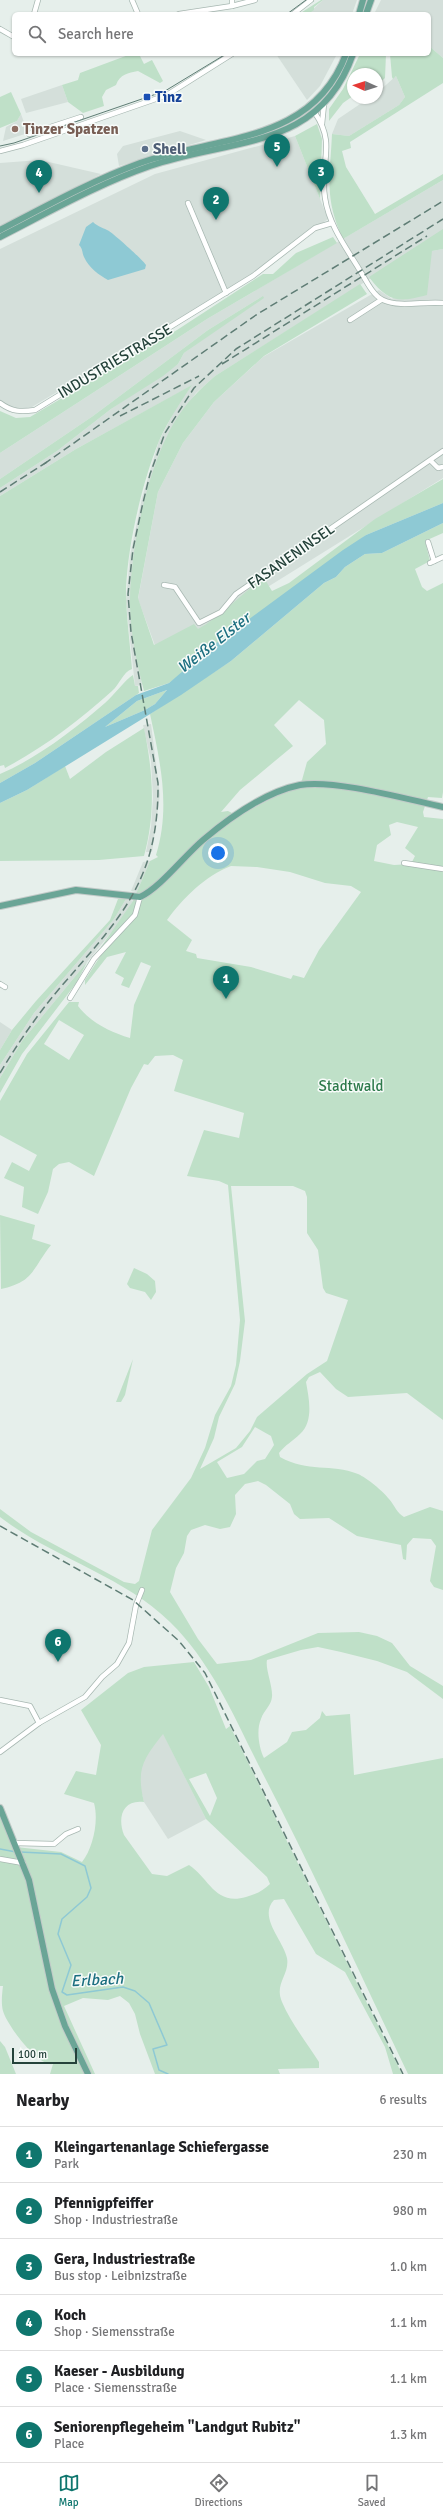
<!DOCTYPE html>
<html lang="en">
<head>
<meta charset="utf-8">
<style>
	:root { --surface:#fff; --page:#f6f6f6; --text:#202124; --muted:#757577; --line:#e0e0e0; --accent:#0f766e }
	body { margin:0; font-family:Signika,sans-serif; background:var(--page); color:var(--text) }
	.compass { position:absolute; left:347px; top:68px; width:36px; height:36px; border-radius:50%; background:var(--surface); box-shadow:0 1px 3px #0004; rotate:273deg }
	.scale { position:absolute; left:12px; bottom:10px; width:65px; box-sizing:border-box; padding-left:4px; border:2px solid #24423a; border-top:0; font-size:11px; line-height:14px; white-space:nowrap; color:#24423a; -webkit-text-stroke:3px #f7fbf9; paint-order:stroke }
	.you { position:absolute; left:218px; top:853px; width:14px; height:14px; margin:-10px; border:3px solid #fff; border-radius:50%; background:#1a73e8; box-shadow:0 0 0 6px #1a73e833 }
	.badge { display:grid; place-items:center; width:26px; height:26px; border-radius:50%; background:var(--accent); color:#fff; font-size:13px; font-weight:700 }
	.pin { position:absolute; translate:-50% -33px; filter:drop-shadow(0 1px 2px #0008) }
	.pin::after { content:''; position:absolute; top:21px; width:14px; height:12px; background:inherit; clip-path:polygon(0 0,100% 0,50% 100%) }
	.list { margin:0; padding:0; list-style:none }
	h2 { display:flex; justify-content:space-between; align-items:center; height:52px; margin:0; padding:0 16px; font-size:17px }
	h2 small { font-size:13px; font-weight:400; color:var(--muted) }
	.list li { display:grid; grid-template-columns:26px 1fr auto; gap:12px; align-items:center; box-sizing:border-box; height:56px; padding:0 16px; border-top:1px solid var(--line) }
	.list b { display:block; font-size:15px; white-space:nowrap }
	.list p { margin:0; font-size:13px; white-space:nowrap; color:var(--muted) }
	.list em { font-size:13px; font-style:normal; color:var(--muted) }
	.icon { flex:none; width:22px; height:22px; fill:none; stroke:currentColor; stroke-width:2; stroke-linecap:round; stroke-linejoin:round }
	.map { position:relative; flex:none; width:443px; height:2074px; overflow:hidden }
	.search { position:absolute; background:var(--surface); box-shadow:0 1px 3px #0004; left:12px; right:12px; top:12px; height:44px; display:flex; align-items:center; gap:10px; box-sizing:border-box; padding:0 14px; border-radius:6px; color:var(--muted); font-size:15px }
	.sheet { height:388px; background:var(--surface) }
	nav { display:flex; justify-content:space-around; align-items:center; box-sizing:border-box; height:56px; border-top:1px solid var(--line); background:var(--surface); font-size:11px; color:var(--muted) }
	nav a { display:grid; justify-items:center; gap:2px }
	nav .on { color:var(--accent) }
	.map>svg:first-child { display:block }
	.built { fill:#d4dfda }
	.green { fill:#bfe0c8; fill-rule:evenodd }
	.water { fill:#8ec9d4; fill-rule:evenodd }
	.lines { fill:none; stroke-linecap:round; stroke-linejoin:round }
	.stream { stroke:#8ec9d4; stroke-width:1.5 }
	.minor-casing { stroke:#a8b8b2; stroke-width:6 }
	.major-casing { stroke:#c2cac8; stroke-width:8 }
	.minor { stroke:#fff; stroke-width:4.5 }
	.major { stroke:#6aa596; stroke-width:6 }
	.tram { stroke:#5f7d75; stroke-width:1 }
	.rail { stroke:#5f7d75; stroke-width:1.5; stroke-dasharray:8 4; stroke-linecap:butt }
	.transit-dot { fill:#1a4fb4; stroke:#f7fbf9; stroke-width:1.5 }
	.education-dot { fill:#8d6e63; stroke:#f7fbf9; stroke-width:1.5 }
	.service-dot { fill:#5c6f8a; stroke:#f7fbf9; stroke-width:1.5 }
	.labels { text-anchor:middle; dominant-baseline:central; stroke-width:3; stroke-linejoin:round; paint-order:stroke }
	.transit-label { font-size:15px; font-weight:bold; fill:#164399; stroke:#f7fbf9; text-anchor:start }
	.education-label { font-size:15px; font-weight:bold; fill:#785e54; stroke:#f7fbf9; text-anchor:start }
	.service-label { font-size:15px; font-weight:bold; fill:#4e5e75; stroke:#f7fbf9; text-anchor:start }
	.street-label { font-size:15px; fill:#24423a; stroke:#f7fbf9 }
	.park-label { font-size:15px; fill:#2d7a4b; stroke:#f7fbf9 }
	.water-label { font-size:16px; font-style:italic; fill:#1c6f80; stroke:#f7fbf9 }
</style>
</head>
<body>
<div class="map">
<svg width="443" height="2074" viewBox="0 0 443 2074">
	<rect width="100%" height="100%" fill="#e6efeb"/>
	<g class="built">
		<path d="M323 0H357L352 14H308Z"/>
		<path d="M381 0H443V58L429 46V14H374Z"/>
		<path d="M276 54H337L320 86 307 100Z"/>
		<path d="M396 76 405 97 399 105 349 136 332 134 338 119 369 98H377V93Z"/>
		<path d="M62 85 68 102 26 113 21 99Z"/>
		<path d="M21 114 28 133 3 141 6 127 17 121Z"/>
		<path d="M180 131 206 140 119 166 117 154 123 146Z"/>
		<path d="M295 136 328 219 253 274 32 407 20 409 10 407 0 400V249L155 174Z"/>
		<path d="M40 160 101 174 0 226V163Z"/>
		<path d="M443 180V233L215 376 196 393 168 435 154 471 133 561 130 610 142 685 135 686 126 601 130 556 142 498 159 441 175 410 191 386 76 449 0 496V488L57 451 111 409 178 364 184 353 263 296 208 330 93 416 0 479V453L207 319Z"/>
		<path d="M443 249V478L253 596 203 632 157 651 138 599 158 492 183 443 214 402 263 357 379 290 392 299 432 251Z"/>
		<path d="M151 724 160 795 152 852H146L151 827 153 797 151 761 143 725Z"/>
		<path d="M150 861 137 892 131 891 143 862Z"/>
		<path d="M126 899 133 901 119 923 22 1041 0 1078V1065L34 1013 114 919Z"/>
		<path d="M0 1022 12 1030 0 1050Z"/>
		<path d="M163 1733 206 1819 168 1839 144 1802 140 1787V1772L145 1756Z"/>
	</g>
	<g class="green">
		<path d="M321 0H323L314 7V10L308 14H299Z"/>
		<path d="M429 46 443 58V83L350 142 351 148 342 151 346 167 375 214 443 174V180L343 239C324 198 330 177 332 134L349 136 399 105 405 97 396 76 393 79 392 77 390 54H429Z"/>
		<path d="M131 54H139L144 64 152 60 163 81 160 83 138 71C128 73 120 74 116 85L106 90 102 97 104 106 83 113 68 102 62 85 78 80 80 73Z"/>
		<path d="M360 54H386L385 78 377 85V74H353V96L343 103 329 121V109L343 89Z"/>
		<path d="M11 92 21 114 17 121 0 128V97Z"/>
		<path d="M317 124 322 139 320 199 295 136Z"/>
		<path d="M443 229V249L432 251 427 295C398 303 388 302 369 277Z"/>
		<path d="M333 237 337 243 207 319 0 453V411L16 418 30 417 177 330 263 274H273L296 253Z"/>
		<path d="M360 284 367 294 264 356 214 402 183 443 158 492 138 598 154 645 194 624 198 629C223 615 240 594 264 578L272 591 289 583 375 519 443 479V503L366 535 169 683 144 691C137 665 131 635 130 608 129 553 147 468 175 421 186 403 200 389 215 376Z"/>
		<path d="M263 296 264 298 184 353 178 364 163 376 111 409 57 451 0 488V479L93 416 208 330Z"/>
		<path d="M192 385C180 403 168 421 159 441 142 483 128 543 126 589 126 616 130 642 132 669 123 672 119 685 112 691 80 720 43 748 5 768L4 765 0 766V496L76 449Z"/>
		<path d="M443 523V533L425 541 430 561 415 569 422 587 427 591 443 583V792L442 798 428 797 423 812 424 817 443 819V1420L407 1393 348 1397 336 1389 320 1372 309 1377 306 1382C309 1399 314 1421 300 1434 293 1441 285 1445 279 1453L280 1457C308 1473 331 1463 358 1474 367 1478 383 1491 389 1499 395 1506 397 1513 404 1517L430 1507 443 1511V1590L434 1587 430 1581 436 1546 431 1539 413 1538 407 1545 406 1560 403 1559 401 1545 357 1536 329 1518 300 1519 294 1514 290 1504 266 1485 258 1481 245 1484 235 1495 236 1514 230 1527 220 1529 205 1525 191 1530 187 1536 184 1553 176 1568 170 1592 198 1639 217 1664 251 1660 318 1633 359 1632 377 1636 392 1643 410 1666 443 1686V1699L407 1672 377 1661 341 1652 318 1647 301 1650 267 1660C265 1669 273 1686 272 1697 271 1706 264 1710 261 1719 256 1730 259 1748 264 1758L287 1742 292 1732 306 1730 320 1718 322 1711 326 1716 350 1714 354 1775 443 1758V2074H408C360 1974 314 1872 263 1774 236 1721 213 1664 170 1622 122 1575 53 1558 0 1517V1509L31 1532 124 1582 135 1584 139 1581 152 1530 191 1478 205 1448 215 1415 231 1386 236 1365 240 1320 228 1185 219 1181 187 1176 204 1130 239 1138 244 1113 174 1091 183 1060 173 1055 155 1056 148 1065 144 1064 131 1088 94 1176 69 1162 59 1164 53 1169 48 1192 38 1214 22 1207 24 1187 4 1178 12 1162 29 1171 37 1155 0 1135V1101L27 1054 69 1002H79L78 1006C90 1022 110 1032 130 1038L134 1005 151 966 141 962 129 988 121 985 124 978 115 973 126 952 107 957 85 985V980L103 952 101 947 133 901 150 861 158 857 156 855C171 807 160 761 150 714L231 661 324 583 336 577 345 567 365 554 382 553ZM299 700 324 720 326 744 307 762 302 780 296 789 282 793 238 816 228 811 221 812 240 790 293 746 274 725ZM397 822 418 827 405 848 415 856 411 864 394 865 374 861 377 845 391 835 389 825ZM231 866 257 867 290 872 325 883 351 886 361 892 319 950 304 978 293 975 291 979 251 967 197 958 196 954 186 951 192 940 167 920C183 898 205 876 231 866ZM59 1020 84 1035 69 1060 44 1044ZM231 1186H293L305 1191 307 1197V1233L318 1250 323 1288 326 1293 348 1300 327 1361 307 1374 257 1417 250 1431 236 1448 200 1469 214 1438 219 1417 235 1384 240 1361 245 1321ZM255 1427 271 1436 274 1445 265 1459 257 1461 244 1474 227 1478 217 1462 242 1447Z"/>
		<path d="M133 675 135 686H138L139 693 35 763 0 783V774C36 759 75 729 105 703 114 695 125 680 133 675Z"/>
		<path d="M167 690 155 704 145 710 105 727 137 701Z"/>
		<path d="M144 728C153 772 156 813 144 856L99 860 0 861V803L27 790 65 766 70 779 106 752Z"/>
		<path d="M118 899H126L114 919 34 1013 0 1065V1050L12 1030 36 1001 110 920Z"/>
		<path d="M87 962 77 982 22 1054 0 1093V1078L22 1041Z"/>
		<path d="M0 1215 35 1225 32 1239 51 1245C32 1269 34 1282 1 1289Z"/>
		<path d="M134 1268 147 1274 155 1281 156 1292 151 1300 145 1292 130 1288 127 1284Z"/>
		<path d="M133 1359 125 1395 121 1402H116Z"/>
		<path d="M194 1662 209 1687 226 1729 230 1726 402 2074H393L385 2047 345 1972 316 1954 284 1899 274 1900C258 1917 283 1940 287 1958 290 1975 274 1983 282 2002 291 2023 307 2043 319 2062V2068L278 2069 280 2074H155L140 2034 135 2014 129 2003 120 1996 108 2000 83 1998 64 2006 95 2074H50L53 2064C38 2067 7 2025 3 2011 1 2003 2 1994 3 1986H0V1818L16 1847 61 1852 82 1862C93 1848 99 1821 94 1803L64 1794 76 1771 96 1775 101 1745 81 1710 128 1673 144 1667ZM163 1734 206 1819 267 1877 270 1884C263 1891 256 1894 246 1897 215 1906 209 1878 189 1865L167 1876 152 1874 124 1835C117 1817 123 1799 144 1802 136 1769 143 1759 163 1734ZM206 1773 217 1798 210 1816 189 1779Z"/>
		<path d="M0 2041 5 2047 16 2074H0Z"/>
	</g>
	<g class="water">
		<path d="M93 222C98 227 104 228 109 231 115 235 143 260 146 265L145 269 108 280C99 275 89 268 84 257 82 253 83 249 79 245L86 227Z"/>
		<path d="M443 503V523L382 553 365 554 345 567 336 577 324 583 231 661 181 695 27 790 0 803V783L35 763 136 695 169 683 211 647 343 550 366 535ZM167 690 155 704 145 710 105 727 137 701Z"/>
	</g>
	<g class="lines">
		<g class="stream">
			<path d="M0 1849 16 1852"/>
			<path d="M20 1852 61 1854 85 1866 91 1888 87 1897 62 1919 58 1934 71 1965 62 1992 67 1995 123 1987 135 1991 149 2003 167 2045 153 2049 159 2070 168 2074"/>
		</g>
		<defs>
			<g id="minor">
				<path d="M132 0 138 14"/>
				<path d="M232 6V0"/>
				<path d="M34 14 38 0"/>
				<path d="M179 14 232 6 255 0"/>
				<path d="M293 14 311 0"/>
				<path d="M0 29 14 37"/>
				<path d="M315 113C337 145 319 164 325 198 329 225 345 246 359 269 365 278 372 295 383 300 401 308 423 301 443 303"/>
				<path d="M322 124 324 104"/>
				<path d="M29 134 81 117"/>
				<path d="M0 151 23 145 167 95 232 54"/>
				<path d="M188 203 226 293"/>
				<path d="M350 320 381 300"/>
				<path d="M0 403C12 412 21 412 35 410L253 276 315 228 332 223"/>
				<path d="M431 461 438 468 443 467"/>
				<path d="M428 542 434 561"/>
				<path d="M430 563 443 557"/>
				<path d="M164 585 175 587 199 623 221 612 236 594 443 451"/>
				<path d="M404 863 443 869"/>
				<path d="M0 984 5 987"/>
				<path d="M70 998 94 959 135 915 140 897"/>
				<path d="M0 1700 30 1706 39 1723"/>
				<path d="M0 1752 39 1723 85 1697 102 1677 117 1664 129 1643 136 1605 142 1590"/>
				<path d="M15 1843 54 1844 66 1834 78 1829"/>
				<path d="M0 1859 23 1863"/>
			</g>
			<g id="major">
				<path d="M359 14 363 0"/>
				<path d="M366 14 371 0"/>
				<path d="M0 230C46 206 91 181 140 163 216 136 313 144 346 54"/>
				<path d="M0 237C49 212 98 184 150 166 231 138 319 151 353 54"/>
				<path d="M0 906 76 890 140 897C161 887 184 856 203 840 229 818 265 792 300 785 334 779 406 799 443 807"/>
				<path d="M0 1808 29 1880 52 1989 65 2026 88 2074"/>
			</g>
		</defs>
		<use href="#minor" class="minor-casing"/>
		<use href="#major" class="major-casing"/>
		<use href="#minor" class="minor"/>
		<use href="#major" class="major"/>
		<g class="tram">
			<path d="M287 14 306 0"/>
			<path d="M0 146 14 143 165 91 226 54"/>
		</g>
		<g class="rail">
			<path d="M222 364 427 236"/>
			<path d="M120 416 199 376"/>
			<path d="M44 464 256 315 443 201"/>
			<path d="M0 492 47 462"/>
			<path d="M0 1073C18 1043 37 1015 59 989 119 919 159 882 158 783L131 632 128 594 133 549 142 507 150 474 165 433 194 388 236 349 443 219"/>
			<path d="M0 1526 133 1600 179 1641 205 1673 403 2074"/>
		</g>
	</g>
	<rect class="transit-dot" x="143" y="93" width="8" height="8" rx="2"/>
	<circle class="education-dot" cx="15" cy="129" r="4"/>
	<circle class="service-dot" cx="145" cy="149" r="4"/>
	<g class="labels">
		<g class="transit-label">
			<text x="155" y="97">Tinz</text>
		</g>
		<g class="education-label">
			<text x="23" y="129">Tinzer Spatzen</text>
		</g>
		<g class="service-label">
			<text x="153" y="149">Shell</text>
		</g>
		<g class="street-label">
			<text transform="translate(115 361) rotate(-31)">INDUSTRIESTRASSE</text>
			<text transform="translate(291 556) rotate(-35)">FASANENINSEL</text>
		</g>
		<g class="park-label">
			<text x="351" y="1086">Stadtwald</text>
		</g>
		<g class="water-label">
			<text transform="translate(214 643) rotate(-38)">Weiße Elster</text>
			<text transform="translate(97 1980) rotate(-3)">Erlbach</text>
		</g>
	</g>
</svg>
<svg class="compass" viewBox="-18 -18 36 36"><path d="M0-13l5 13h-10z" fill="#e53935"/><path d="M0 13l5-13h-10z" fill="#757577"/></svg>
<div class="scale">100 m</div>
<div class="you"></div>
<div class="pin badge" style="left:226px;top:999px">1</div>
<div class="pin badge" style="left:216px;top:220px">2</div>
<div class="pin badge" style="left:321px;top:192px">3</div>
<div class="pin badge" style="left:39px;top:193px">4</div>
<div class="pin badge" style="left:277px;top:167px">5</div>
<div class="pin badge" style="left:58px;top:1662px">6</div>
<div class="search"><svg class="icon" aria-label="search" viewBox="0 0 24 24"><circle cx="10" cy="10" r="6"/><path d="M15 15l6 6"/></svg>Search here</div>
</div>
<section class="sheet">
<h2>Nearby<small>6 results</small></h2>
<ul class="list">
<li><span class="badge">1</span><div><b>Kleingartenanlage Schiefergasse</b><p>Park</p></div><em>230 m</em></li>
<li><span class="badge">2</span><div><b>Pfennigpfeiffer</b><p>Shop · Industriestraße</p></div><em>980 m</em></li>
<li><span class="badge">3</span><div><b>Gera, Industriestraße</b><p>Bus stop · Leibnizstraße</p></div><em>1.0 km</em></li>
<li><span class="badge">4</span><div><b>Koch</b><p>Shop · Siemensstraße</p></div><em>1.1 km</em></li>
<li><span class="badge">5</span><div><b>Kaeser - Ausbildung</b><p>Place · Siemensstraße</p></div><em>1.1 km</em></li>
<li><span class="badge">6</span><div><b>Seniorenpflegeheim &quot;Landgut Rubitz&quot;</b><p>Place</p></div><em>1.3 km</em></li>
</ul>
</section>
<nav>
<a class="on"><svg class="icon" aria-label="map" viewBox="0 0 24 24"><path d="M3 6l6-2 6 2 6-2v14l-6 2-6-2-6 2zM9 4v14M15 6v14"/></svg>Map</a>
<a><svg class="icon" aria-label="directions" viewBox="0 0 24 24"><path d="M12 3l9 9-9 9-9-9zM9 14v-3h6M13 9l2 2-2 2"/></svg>Directions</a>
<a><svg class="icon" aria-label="saved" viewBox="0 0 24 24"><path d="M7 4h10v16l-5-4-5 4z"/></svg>Saved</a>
</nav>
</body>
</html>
